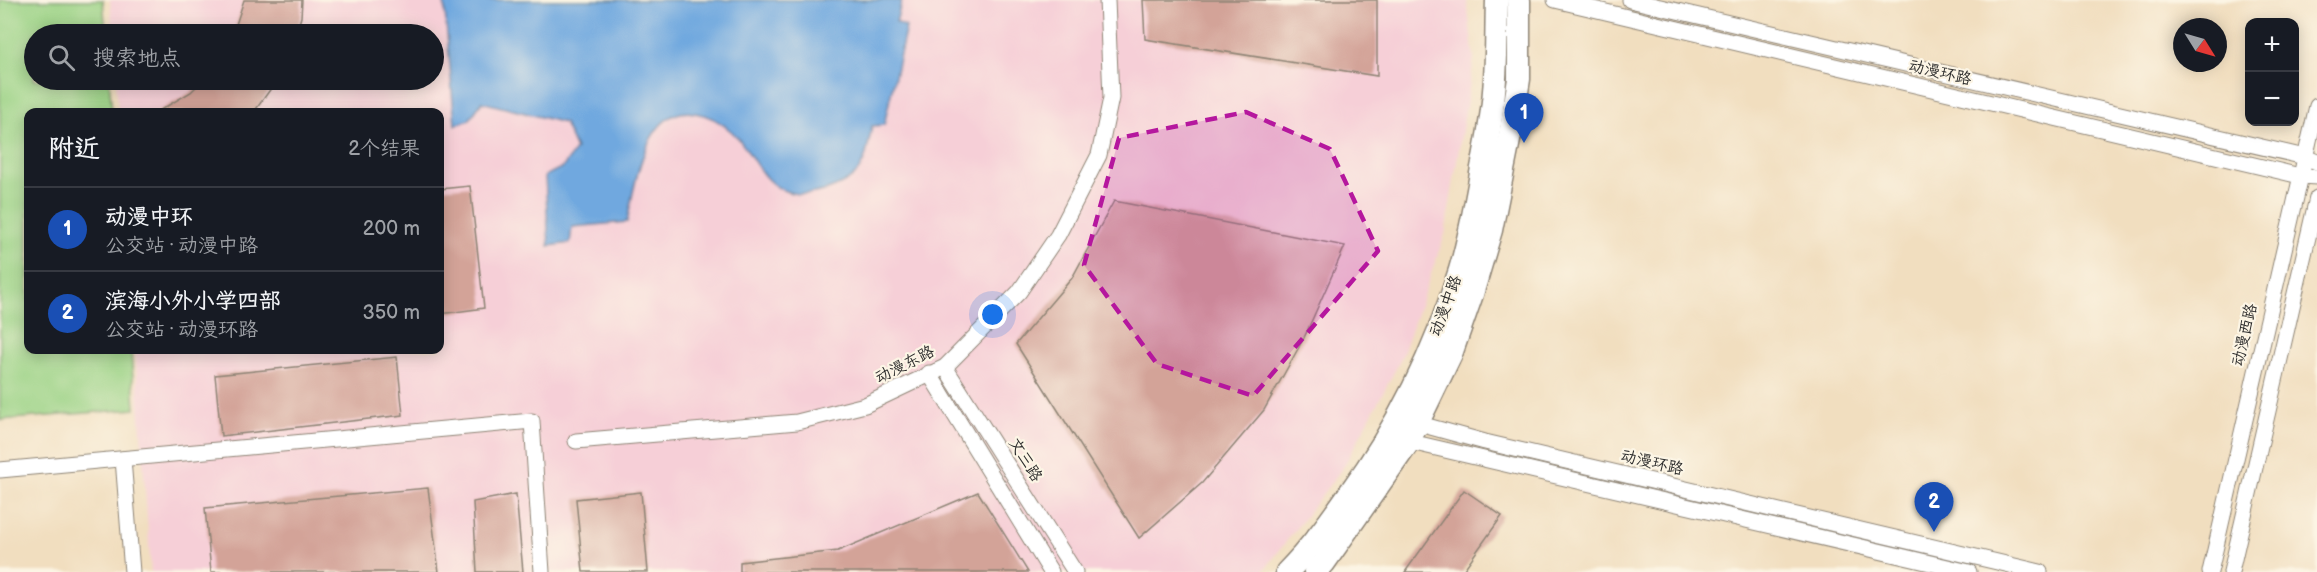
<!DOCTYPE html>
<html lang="zh">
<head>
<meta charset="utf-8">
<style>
	:root { --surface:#171b24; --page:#242831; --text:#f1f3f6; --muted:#9ea1a6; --line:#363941; --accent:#d690ce }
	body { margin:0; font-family:"Balsamiq Sans","LXGW WenKai TC",sans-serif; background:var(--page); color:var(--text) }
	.controls { position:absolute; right:18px; top:18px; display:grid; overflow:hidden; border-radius:12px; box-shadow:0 3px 15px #0003 }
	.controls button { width:54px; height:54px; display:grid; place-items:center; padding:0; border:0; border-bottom:2px solid var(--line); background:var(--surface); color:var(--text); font:30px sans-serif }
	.compass { position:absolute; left:2173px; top:18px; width:54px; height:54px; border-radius:50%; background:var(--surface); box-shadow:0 3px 15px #0003; rotate:127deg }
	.you { position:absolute; left:993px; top:315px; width:21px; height:21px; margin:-15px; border:4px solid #fff; border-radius:50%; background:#1a73e8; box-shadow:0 0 0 9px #1a73e833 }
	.badge { display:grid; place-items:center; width:39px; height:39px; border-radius:50%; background:var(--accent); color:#fff; font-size:20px; font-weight:700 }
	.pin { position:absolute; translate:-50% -50px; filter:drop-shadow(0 2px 3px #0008) }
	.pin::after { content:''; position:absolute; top:32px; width:21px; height:18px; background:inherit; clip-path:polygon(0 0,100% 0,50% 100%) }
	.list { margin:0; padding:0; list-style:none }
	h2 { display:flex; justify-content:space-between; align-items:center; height:78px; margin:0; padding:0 24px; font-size:26px }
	h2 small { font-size:20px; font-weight:400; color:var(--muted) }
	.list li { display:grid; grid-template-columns:39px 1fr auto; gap:18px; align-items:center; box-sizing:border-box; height:84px; padding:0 24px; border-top:2px solid var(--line) }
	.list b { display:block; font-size:22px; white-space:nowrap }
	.list p { margin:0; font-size:20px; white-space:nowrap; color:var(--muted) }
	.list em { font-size:20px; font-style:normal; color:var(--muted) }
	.icon { flex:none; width:33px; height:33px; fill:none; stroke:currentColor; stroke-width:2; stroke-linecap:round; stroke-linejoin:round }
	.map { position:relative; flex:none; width:2317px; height:572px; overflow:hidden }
	.search { position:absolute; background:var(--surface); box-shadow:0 3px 15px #0003; left:24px; top:24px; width:420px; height:66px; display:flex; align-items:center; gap:15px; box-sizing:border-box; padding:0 21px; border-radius:33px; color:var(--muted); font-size:22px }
	.panel { position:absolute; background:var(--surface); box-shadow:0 3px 15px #0003; left:24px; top:108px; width:420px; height:246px; border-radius:12px }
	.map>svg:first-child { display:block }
	.built { fill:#f6cfd7 }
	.green { fill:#9ad284; stroke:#627e58; stroke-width:1.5 }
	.water { fill:#6fa8df; stroke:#4d6a85; stroke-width:1.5 }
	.building { fill:#d3a398 }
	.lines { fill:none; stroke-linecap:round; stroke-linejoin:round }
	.street-casing { stroke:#8e8475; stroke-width:17 }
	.secondary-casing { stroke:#8e8475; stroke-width:25 }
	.street { stroke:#fff; stroke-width:15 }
	.secondary { stroke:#fff; stroke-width:22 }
	.marked { fill:#b5179e; fill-opacity:0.2; stroke:#b5179e; stroke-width:4.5; stroke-dasharray:12 8; stroke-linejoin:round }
	.labels { text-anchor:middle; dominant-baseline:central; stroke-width:4.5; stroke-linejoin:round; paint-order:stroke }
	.street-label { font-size:16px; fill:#2b2b2b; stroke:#fcf5e5 }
</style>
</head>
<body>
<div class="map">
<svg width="2317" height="572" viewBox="0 0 2317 572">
	<rect width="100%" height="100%" fill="#fcf5e5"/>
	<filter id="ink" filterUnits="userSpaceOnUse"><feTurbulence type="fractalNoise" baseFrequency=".0167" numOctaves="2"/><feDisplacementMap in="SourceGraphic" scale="12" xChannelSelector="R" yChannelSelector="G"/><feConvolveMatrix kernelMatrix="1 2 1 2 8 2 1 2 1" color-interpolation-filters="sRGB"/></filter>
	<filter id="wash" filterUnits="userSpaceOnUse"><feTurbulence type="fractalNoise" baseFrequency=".008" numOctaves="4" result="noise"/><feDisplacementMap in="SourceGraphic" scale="24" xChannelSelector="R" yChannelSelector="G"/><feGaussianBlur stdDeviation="1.35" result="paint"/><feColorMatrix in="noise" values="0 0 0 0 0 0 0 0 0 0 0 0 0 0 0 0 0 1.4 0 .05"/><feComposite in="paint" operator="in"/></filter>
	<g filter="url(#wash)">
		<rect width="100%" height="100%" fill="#f1debf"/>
		<path class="built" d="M110 0H1467L1474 58 1445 234 1401 359 1344 466 1263 572H151L135 350H440V112H118L116 80H434V34H113Z"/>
		<path class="green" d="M0 0H103L106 34H34V80H109L112 112H28V350H131L135 409 0 420Z"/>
		<path class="water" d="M444 0H902L896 22 906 27 884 125 872 126C865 159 866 176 830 189 815 194 796 197 781 189 757 177 750 147 731 131 720 121 708 115 695 113 645 104 634 188 627 222L572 227 570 243 549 246 545 176 563 167 576 149 564 123 482 102 469 120 455 125Z"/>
		<g id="blocks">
			<g class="building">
				<path d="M244 0H302L301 17 296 34H233Z"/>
				<path d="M1143 0H1377V76L1145 39Z"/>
				<path d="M203 80H277L254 112H157L191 92Z"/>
				<path d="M470 186 484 308 440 314V189Z"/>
				<path d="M1114 201 1345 246 1304 338 1264 410 1202 483 1139 538 1016 344 1072 278Z"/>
				<path d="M397 357 403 415 221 436 215 375Z"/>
				<path d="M428 488 439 572H211L205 508Z"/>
				<path d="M1464 490 1502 516 1462 572H1405Z"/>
				<path d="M641 492 648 572H583L576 499Z"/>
				<path d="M978 492 1028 572H740V562L838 551Z"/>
				<path d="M516 494 523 572H477L473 502Z"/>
			</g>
		</g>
	</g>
	<g filter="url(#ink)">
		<use href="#blocks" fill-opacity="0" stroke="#8e8475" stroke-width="1.5"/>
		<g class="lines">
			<defs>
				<g id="street">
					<path d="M1555 0 2300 176 2317 177"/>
					<path d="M1630 0 2305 157 2317 162"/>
					<path d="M945 367 1075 572"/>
					<path d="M929 373 1051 572"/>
					<path d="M1409 421 1485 442 2040 572"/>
					<path d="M1402 440 1969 572"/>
					<path d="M576 441 797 422 865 405 945 367 1019 292 1058 235 1099 155 1111 98 1107 0"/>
					<path d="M123 459 132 572"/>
					<path d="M0 470 532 421 542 572"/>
					<path d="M2210 572 2317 106"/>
					<path d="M2231 572 2317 198"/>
				</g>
				<g id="secondary">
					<path d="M1287 572C1310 549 1330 521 1349 494 1398 427 1436 349 1460 270 1470 237 1476 202 1482 168 1487 143 1492 117 1494 91 1497 61 1496 30 1497 0"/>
					<path d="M1315 572 1324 563 1408 443 1451 354 1472 294 1491 230 1511 130 1519 79V0"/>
				</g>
			</defs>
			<use href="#street" class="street-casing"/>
			<use href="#secondary" class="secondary-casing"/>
			<use href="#street" class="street"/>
			<use href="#secondary" class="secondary"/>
		</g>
	</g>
	<path class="marked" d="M1246 112 1330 149 1378 251 1253 396 1157 364 1084 265 1119 138Z"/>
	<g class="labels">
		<g class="street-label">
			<text transform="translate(1940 73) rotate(13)">动漫环路</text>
			<text transform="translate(1446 306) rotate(-70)">动漫中路</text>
			<text transform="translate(2245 335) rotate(-77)">动漫西路</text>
			<text transform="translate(905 365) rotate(-27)">动漫东路</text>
			<text transform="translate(1025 460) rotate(58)">文三路</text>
			<text transform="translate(1652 463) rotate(13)">动漫环路</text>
		</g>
	</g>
</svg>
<div class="controls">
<button>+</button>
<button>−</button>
</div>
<svg class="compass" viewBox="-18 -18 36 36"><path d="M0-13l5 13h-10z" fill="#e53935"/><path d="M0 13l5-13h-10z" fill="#9ea1a6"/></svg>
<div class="you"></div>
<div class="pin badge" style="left:1524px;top:143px;background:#1a4fb4">1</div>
<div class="pin badge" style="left:1934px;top:532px;background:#1a4fb4">2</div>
<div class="search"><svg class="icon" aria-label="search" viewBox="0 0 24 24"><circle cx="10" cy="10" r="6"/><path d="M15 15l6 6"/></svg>搜索地点</div>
<section class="panel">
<h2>附近<small>2个结果</small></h2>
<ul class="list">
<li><span class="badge" style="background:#1a4fb4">1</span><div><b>动漫中环</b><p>公交站 · 动漫中路</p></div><em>200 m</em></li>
<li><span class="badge" style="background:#1a4fb4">2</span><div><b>滨海小外小学四部</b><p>公交站 · 动漫环路</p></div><em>350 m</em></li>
</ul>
</section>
</div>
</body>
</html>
